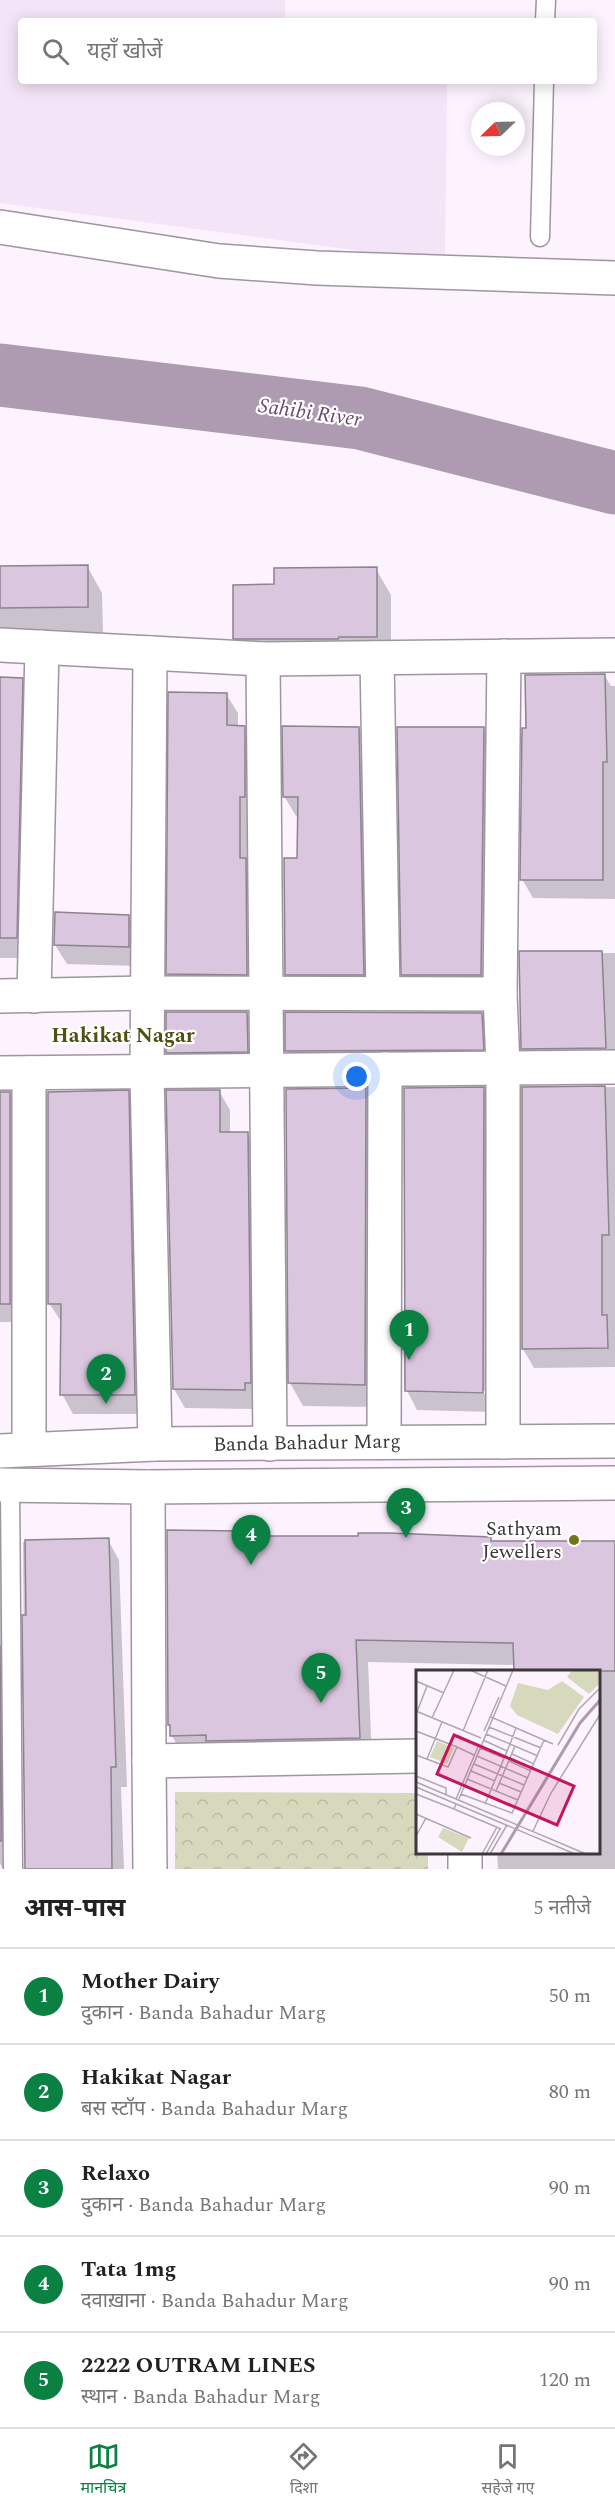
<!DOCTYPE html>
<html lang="hi">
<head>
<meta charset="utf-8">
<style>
	:root { --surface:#fff; --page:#f2f2f2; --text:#222; --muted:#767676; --line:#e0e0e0; --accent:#0b8043 }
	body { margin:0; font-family:Spectral,"Noto Sans Devanagari",serif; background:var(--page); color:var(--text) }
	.compass { position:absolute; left:471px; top:102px; width:54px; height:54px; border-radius:50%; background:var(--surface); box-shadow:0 3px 15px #0003; rotate:247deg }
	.you { position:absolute; left:357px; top:1077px; width:21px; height:21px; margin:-15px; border:4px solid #fff; border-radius:50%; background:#1a73e8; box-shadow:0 0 0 9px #1a73e833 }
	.badge { display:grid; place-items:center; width:39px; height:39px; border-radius:50%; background:var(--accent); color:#fff; font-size:20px; font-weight:700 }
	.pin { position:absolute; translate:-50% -50px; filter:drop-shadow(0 2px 3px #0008) }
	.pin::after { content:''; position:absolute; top:32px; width:21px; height:18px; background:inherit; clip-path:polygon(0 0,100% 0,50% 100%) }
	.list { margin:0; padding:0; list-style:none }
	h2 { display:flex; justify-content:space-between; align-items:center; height:78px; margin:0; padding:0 24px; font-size:26px }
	h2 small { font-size:20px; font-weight:400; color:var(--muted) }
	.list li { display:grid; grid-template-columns:39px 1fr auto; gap:18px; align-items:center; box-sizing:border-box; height:96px; padding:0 24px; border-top:2px solid var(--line) }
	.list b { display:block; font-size:22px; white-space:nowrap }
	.list p { margin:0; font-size:20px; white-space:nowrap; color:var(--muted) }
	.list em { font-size:20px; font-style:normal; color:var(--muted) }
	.icon { flex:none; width:33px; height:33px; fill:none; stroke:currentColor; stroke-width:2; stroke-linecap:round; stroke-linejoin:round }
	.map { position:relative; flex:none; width:615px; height:1869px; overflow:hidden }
	.search { position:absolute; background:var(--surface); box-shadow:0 3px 15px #0003; left:18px; right:18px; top:18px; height:66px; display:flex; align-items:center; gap:15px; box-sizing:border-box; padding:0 21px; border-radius:6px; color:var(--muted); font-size:22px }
	.sheet { height:558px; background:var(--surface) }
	nav { display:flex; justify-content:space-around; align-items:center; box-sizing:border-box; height:84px; border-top:2px solid var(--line); background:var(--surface); font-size:16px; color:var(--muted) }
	nav a { display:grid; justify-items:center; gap:3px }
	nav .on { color:var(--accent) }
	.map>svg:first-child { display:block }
	.built { fill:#f4e4f7 }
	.park { fill:url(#park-crowns) }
	.shadow { fill:#0003; fill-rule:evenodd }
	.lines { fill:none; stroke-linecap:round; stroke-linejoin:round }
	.river { stroke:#ae9ab1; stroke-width:63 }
	.building { fill:#dbc6df; stroke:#8c838e; stroke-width:1.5 }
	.lane-casing { stroke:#9e95a0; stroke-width:21 }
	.street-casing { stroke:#9e95a0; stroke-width:36 }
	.secondary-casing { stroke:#9e95a0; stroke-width:36 }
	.lane { stroke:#fff; stroke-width:18 }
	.street { stroke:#fff; stroke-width:33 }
	.secondary { stroke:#fff; stroke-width:33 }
	.poi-dot { fill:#72741a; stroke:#fff; stroke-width:2 }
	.labels { text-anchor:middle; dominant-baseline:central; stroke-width:4.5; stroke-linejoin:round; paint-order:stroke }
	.street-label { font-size:20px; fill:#3b373b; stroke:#fff }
	.poi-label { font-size:20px; fill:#3b373b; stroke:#fff; text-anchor:end }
	.water-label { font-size:21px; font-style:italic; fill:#6a4b70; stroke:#fff }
	.neighbourhood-label { font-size:21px; font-weight:bold; fill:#4f5013; stroke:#fff }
	.inset-river { fill:none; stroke:#ae9ab1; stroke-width:3 }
	.inset-road { fill:none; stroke:#afa8b1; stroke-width:1.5 }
	.view { fill:#c2185b; fill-opacity:0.15; stroke:#c2185b; stroke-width:3 }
	.inset-edge { fill:none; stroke:#3b373b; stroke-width:3 }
</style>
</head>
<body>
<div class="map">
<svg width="615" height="1869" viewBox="0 0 615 1869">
	<defs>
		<pattern id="park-crowns" width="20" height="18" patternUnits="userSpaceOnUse" patternTransform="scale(1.5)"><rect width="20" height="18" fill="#d7d9bc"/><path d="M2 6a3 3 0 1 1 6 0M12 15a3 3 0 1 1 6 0" fill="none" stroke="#b9bba2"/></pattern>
	</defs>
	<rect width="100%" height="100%" fill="#fdf3ff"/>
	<path class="built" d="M0 0H285V21H21V81L447 83 445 262 0 203Z"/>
	<path class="park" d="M175 1792 417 1793V1852L428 1853V1869H175Z"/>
	<g class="shadow">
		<path d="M87 566 102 593 103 633 0 634V567Z"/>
		<path d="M376 569 391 595V663L250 665 235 638Z"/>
		<path d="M604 675 611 686H615V899L533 898 522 879 527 729Z"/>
		<path d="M0 679H22L33 700 28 958H0Z"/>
		<path d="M226 694 238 713V727H244L255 747 257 993H179L168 974Z"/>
		<path d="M359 728 370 748 374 994H297L286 974 299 860V816H296L284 796Z"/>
		<path d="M484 729 496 751 493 996H415L403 975Z"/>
		<path d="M128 916 140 935 139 966 67 964 55 945Z"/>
		<path d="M521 953H615V1067L534 1068 523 1049Z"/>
		<path d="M247 1014 256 1030V1068L177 1069 167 1052Z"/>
		<path d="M286 1014H481L496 1041 498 1076 302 1078 287 1051Z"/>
		<path d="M615 1087V1367L534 1368 523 1349V1088Z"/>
		<path d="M405 1089H483L495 1108 493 1412 417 1410 404 1385ZM413 1389 491 1391V1394L413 1392Z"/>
		<path d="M365 1090 379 1113 378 1407 303 1406 290 1383Z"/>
		<path d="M219 1091 230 1110V1134H248L259 1153 255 1409 185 1408 174 1389Z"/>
		<path d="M128 1092 139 1111 145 1414H73L62 1394V1323L49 1303Z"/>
		<path d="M0 1093H9L21 1112V1322H0Z"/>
		<path d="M168 1532H238L241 1538 490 1539 492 1543H615V1869H498L497 1852H598V1671H516L515 1665 368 1662 372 1760 185 1758 172 1736 169 1725Z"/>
		<path d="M108 1540 119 1560 127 1787H121L124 1869H26L23 1542Z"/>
		<path d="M0 1545 10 1562 12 1869H3L0 1863Z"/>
	</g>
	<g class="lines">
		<path class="river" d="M0 375 360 418 615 483"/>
	</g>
	<g class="building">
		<path d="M88 565V607L0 608V566Z"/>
		<path d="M377 567V637H339L338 639H233V585L274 584V568Z"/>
		<path d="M605 674 607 762H603V880H520L522 728H526L525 675Z"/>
		<path d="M0 677 23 678 17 938H0Z"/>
		<path d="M168 692 227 693V725L245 726V797H240V858H246L247 975 166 974Z"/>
		<path d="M282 726 359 727 364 975H285L284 858H297L298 797H283Z"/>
		<path d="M397 727H484L481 975H401Z"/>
		<path d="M55 912 129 915V947L54 945Z"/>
		<path d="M519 951H602L606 1048 521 1049Z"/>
		<path d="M166 1012H247L248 1052 166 1053Z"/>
		<path d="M285 1012 482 1013 484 1050 285 1051Z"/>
		<path d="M605 1086 609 1235H602V1315H607L608 1348 522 1349V1087Z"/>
		<path d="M484 1087 483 1393 405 1391 404 1088Z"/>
		<path d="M366 1088 365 1385 288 1383 286 1089Z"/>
		<path d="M129 1090 135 1395H60L61 1304H48V1092Z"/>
		<path d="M166 1090H220V1132H248L251 1383H245V1390L173 1389Z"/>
		<rect x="0" y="1092" width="10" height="212"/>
		<path d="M167 1530 239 1531V1536H358V1533H389L491 1537V1541H615V1671H514L513 1643 356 1640 360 1738 206 1741V1735L170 1736V1725H168Z"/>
		<path d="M109 1538 116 1767H111L112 1869H25L22 1615H26L25 1540Z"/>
		<path d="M0 1645 2 1841H0Z"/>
	</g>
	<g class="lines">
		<defs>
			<g id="lane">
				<path d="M545 21 546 0"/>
				<path d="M540 237 544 81"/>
				<path d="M10 1485 13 1869"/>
			</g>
			<g id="street">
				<path d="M0 227 219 261 317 268 615 278"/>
				<path d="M0 645 263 659 615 655"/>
				<path d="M150 653 147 1072 155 1444"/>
				<path d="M377 658 383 993"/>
				<path d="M263 659 270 1444"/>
				<path d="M0 996 146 993 500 994"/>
				<path d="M34 996 42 647"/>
				<path d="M0 1073 615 1067"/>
				<path d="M29 1073V1449"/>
				<path d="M384 1442 385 1069"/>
				<path d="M503 1442V1066L500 994 504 656"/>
				<path d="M148 1487 149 1761"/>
				<path d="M465 1852V1869"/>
				<path d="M150 1869 149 1761 417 1756"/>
			</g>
			<g id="secondary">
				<path d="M0 1451 155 1444 615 1441"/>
				<path d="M0 1485 148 1487 615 1483"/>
			</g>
		</defs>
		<use href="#lane" class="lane-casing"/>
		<use href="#street" class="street-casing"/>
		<use href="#secondary" class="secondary-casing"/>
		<use href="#lane" class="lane"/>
		<use href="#street" class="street"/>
		<use href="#secondary" class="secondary"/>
	</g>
	<circle class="poi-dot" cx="574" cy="1540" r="6"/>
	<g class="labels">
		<g class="street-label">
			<text transform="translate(307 1443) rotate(-1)">Banda Bahadur Marg</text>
		</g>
		<g class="poi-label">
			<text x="562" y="1529">Sathyam<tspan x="562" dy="23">Jewellers</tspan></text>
		</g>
		<g class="water-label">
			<text transform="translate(310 413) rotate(8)">Sahibi River</text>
		</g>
		<g class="neighbourhood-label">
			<text x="123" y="1036">Hakikat Nagar</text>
		</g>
	</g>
	<g transform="translate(416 1670)">
		<rect width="184" height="184" fill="#fdf3ff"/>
		<path d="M146 11 168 27 142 64 101 45 94 36 102 13 132 20ZM21 71 38 78 31 94 14 87ZM27 158 53 168 46 182 22 167Z" fill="#d7d9bc"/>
		<path d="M156 0H184V13L173 24 151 7Z" fill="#d7d9bc"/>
		<path class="inset-river" d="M85 184 164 53 185 29"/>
		<path class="inset-road" d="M54 0 90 16M0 11 28 23M0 41 65 68M1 42 11 16M75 47 137 74M16 48 38 0M73 57 125 78M0 61 41 77 32 97 0 85M47 61 72 0M68 61 83 27M70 64 94 74 100 58M67 70 91 81M142 75 163 39 185 17M41 77 58 85M64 78 88 88M96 84 118 94M61 86 112 108M11 89 26 52M93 91 115 101M58 94 108 115M55 101 79 111M0 106 30 118V125M51 109 102 130M0 112 170 184M83 113 105 122M48 116 99 138M0 117 159 184M80 121 99 76M0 124 38 139M45 124 96 143 128 70M40 129 62 77M43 129 97 0M40 134 38 139 85 159M69 134 94 74 122 86M0 144 55 168M117 161 135 123 185 43M0 166 10 148M66 184 81 157M70 184 84 159M74 184 91 155"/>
		<path class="view" d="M38 65 158 116 141 155 21 104Z"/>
		<rect width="184" height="184" class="inset-edge"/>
	</g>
</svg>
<svg class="compass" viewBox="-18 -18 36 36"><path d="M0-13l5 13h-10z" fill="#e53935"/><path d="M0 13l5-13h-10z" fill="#767676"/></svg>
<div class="you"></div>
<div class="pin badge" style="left:409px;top:1360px">1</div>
<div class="pin badge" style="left:106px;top:1404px">2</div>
<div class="pin badge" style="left:406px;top:1538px">3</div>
<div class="pin badge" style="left:251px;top:1565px">4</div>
<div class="pin badge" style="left:321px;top:1703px">5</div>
<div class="search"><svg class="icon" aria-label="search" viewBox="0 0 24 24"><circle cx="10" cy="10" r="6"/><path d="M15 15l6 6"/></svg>यहाँ खोजें</div>
</div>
<section class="sheet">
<h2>आस-पास<small>5 नतीजे</small></h2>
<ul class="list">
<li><span class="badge">1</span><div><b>Mother Dairy</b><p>दुकान · Banda Bahadur Marg</p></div><em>50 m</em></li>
<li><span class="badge">2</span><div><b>Hakikat Nagar</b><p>बस स्टॉप · Banda Bahadur Marg</p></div><em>80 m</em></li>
<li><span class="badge">3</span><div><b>Relaxo</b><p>दुकान · Banda Bahadur Marg</p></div><em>90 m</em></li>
<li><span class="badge">4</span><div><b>Tata 1mg</b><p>दवाख़ाना · Banda Bahadur Marg</p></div><em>90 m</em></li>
<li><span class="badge">5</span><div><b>2222 OUTRAM LINES</b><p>स्थान · Banda Bahadur Marg</p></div><em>120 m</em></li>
</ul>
</section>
<nav>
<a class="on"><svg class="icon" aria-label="map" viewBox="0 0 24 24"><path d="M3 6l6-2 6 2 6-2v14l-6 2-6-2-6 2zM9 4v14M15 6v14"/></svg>मानचित्र</a>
<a><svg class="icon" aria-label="directions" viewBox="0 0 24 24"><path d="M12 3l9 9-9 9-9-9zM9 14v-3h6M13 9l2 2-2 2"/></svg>दिशा</a>
<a><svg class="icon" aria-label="saved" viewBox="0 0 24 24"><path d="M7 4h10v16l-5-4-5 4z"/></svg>सहेजे गए</a>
</nav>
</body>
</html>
